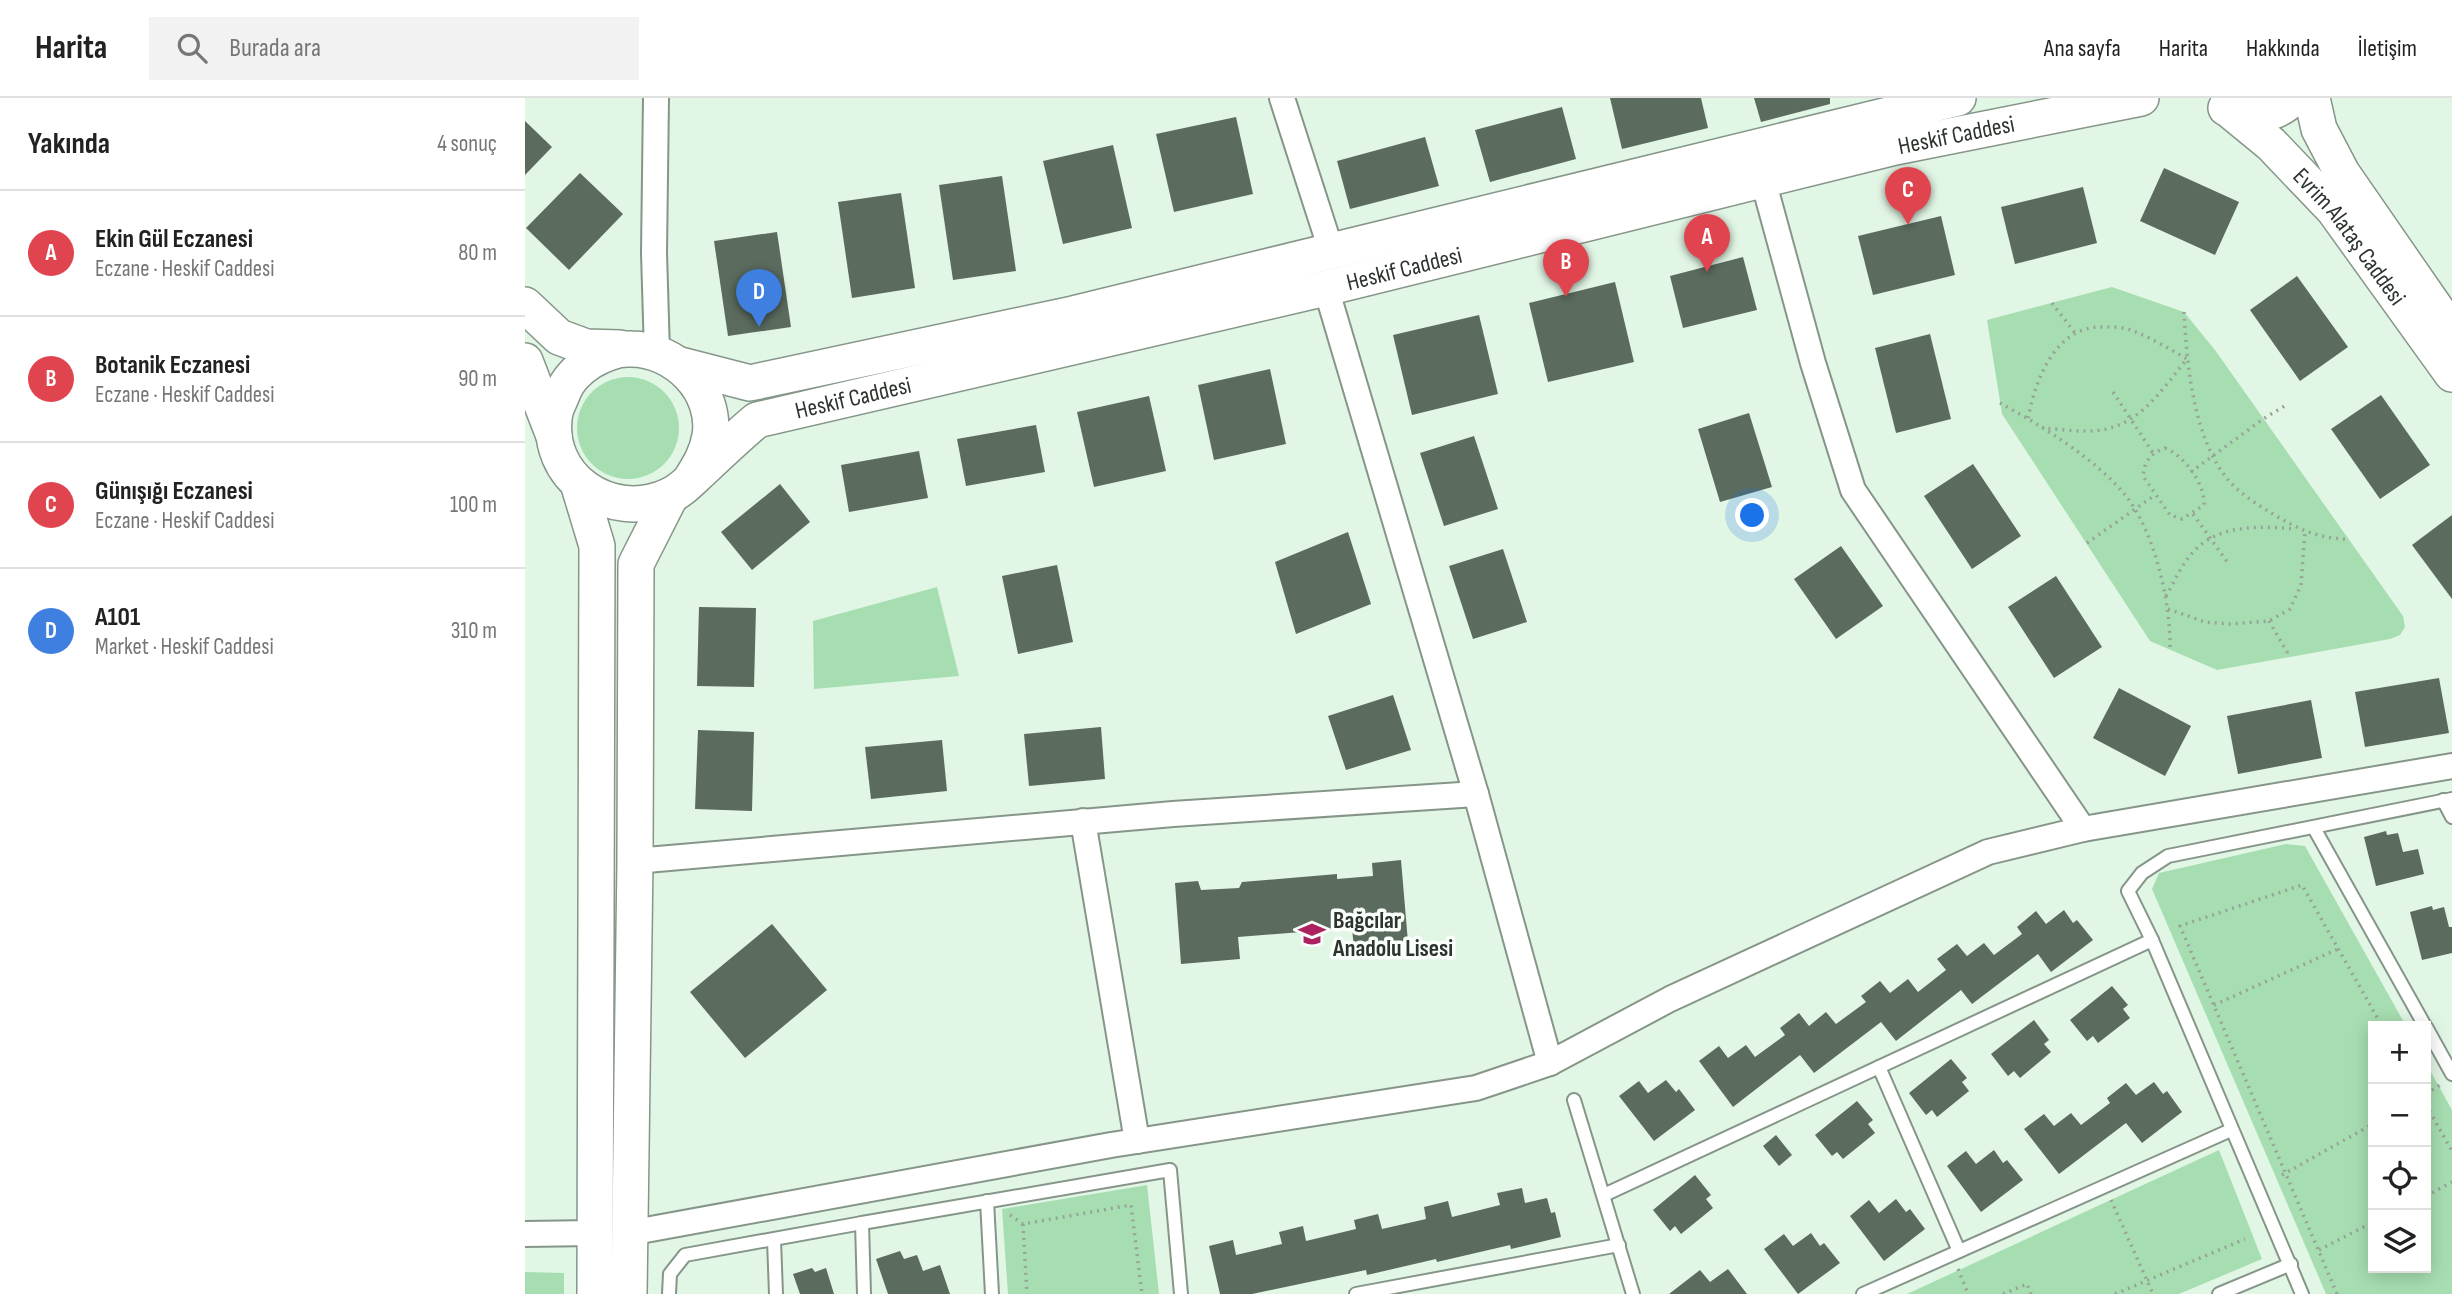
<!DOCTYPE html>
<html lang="tr">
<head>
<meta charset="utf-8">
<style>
	:root { --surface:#fff; --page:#f2f2f2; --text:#222; --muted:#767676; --line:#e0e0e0; --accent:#ea580c }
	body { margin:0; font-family:"Sofia Sans Condensed",sans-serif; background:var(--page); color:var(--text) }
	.controls { position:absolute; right:21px; bottom:21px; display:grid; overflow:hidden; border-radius:0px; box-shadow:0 4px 18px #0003 }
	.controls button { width:63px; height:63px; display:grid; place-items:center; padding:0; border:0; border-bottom:2px solid var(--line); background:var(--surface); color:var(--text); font:35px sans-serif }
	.you { position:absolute; left:1228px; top:418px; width:24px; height:24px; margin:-18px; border:5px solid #fff; border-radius:50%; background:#1a73e8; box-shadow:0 0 0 10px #1a73e833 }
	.badge { display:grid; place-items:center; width:46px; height:46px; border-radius:50%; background:var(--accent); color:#fff; font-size:23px; font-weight:700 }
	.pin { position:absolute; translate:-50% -58px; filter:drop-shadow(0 2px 4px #0008) }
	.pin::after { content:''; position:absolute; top:37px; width:24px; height:21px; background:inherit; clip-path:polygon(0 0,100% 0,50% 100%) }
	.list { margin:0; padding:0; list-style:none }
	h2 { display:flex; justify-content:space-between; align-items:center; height:91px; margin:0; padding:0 28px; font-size:30px }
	h2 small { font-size:23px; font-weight:400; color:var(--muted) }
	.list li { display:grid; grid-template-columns:46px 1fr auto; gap:21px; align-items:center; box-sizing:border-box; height:126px; padding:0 28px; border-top:2px solid var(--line) }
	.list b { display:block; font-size:26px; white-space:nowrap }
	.list p { margin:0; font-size:23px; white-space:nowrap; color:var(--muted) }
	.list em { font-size:23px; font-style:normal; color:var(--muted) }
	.icon { flex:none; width:38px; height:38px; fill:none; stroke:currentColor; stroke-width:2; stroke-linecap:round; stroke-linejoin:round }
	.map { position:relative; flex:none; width:1927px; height:1196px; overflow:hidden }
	header { display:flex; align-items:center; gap:42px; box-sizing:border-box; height:98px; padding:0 35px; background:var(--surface); border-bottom:2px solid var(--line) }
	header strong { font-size:33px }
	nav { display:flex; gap:38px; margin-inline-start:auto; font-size:24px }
	.search { width:490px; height:63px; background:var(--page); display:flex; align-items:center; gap:18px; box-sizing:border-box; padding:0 24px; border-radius:0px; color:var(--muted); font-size:26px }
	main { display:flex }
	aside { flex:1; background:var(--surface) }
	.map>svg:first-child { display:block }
	.green { fill:#a7deb1 }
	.building { fill:#5b6b5e }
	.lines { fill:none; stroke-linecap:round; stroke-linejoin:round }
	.lane-casing { stroke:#859688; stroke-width:16 }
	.street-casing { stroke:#859688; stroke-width:28 }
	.secondary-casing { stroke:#859688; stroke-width:38 }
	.path { stroke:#96a498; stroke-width:3.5; stroke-dasharray:2 5; stroke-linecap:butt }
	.lane { stroke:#fff; stroke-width:12 }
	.street { stroke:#fff; stroke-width:24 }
	.secondary { stroke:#fff; stroke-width:35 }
	.labels { text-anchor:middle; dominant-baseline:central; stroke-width:7; stroke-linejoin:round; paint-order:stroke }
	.street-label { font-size:24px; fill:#2d342e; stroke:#fafefb }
	.poi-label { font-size:24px; font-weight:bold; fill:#2d342e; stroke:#fafefb; text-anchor:start }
</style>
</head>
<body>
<header>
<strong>Harita</strong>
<div class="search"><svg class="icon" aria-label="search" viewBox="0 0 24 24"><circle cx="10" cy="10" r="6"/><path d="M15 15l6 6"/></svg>Burada ara</div>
<nav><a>Ana sayfa</a><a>Harita</a><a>Hakkında</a><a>İletişim</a></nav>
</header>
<main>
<aside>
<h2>Yakında<small>4 sonuç</small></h2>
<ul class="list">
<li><span class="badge" style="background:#e0444e">A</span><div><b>Ekin Gül Eczanesi</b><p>Eczane · Heskif Caddesi</p></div><em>80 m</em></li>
<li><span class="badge" style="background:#e0444e">B</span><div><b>Botanik Eczanesi</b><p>Eczane · Heskif Caddesi</p></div><em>90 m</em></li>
<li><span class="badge" style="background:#e0444e">C</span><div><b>Günışığı Eczanesi</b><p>Eczane · Heskif Caddesi</p></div><em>100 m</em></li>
<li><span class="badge" style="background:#3f7fe0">D</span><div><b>A101</b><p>Market · Heskif Caddesi</p></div><em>310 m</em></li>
</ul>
</aside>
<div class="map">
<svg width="1927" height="1196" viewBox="0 0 1927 1196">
	<rect width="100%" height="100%" fill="#e2f6e5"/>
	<g class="green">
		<path d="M1587 189 1659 214 1690 252 1878 518 1880 529 1875 537 1865 541 1692 572 1625 543 1477 316 1462 222Z"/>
		<circle cx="103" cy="330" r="51"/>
		<path d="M412 489 434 578 289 591 288 523Z"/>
		<path d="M1761 746 1780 748 1881 928H1848V1170H1901V965L1927 1012V1196H1801L1627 791 1634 775Z"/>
		<path d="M1694 1052 1737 1161 1654 1196H1382Z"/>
		<path d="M622 1087 634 1196H483L477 1111Z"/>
		<path d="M0 1174 39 1175V1196H0Z"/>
	</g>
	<g class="building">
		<path d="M1085 0H1176L1183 30 1097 51Z"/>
		<path d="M1229 0H1305V6L1236 24Z"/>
		<path d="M1037 9 1051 61 965 84 950 32Z"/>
		<path d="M711 19 728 96 649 114 631 36Z"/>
		<path d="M0 23 27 49 0 77Z"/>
		<path d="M900 39 914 88 825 111 812 63Z"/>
		<path d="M588 47 607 130 538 146 518 63Z"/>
		<path d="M1639 70 1714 104 1690 157 1615 123Z"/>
		<path d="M55 75 98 116 44 172 1 130Z"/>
		<path d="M477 78 491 173 428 182 414 87Z"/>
		<path d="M1558 89 1572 145 1490 166 1476 109Z"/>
		<path d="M376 95 390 190 327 200 313 104Z"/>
		<path d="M1416 118 1430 177 1348 197 1333 138Z"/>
		<path d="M252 134 266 229 203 238 189 143Z"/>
		<path d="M1218 159 1232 212 1158 230 1145 178Z"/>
		<path d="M1772 178 1823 249 1775 283 1725 212Z"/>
		<path d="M1090 184 1109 264 1023 284 1004 205Z"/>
		<path d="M954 217 973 296 887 317 868 237Z"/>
		<path d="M1405 236 1426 321 1371 335 1350 250Z"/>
		<path d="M745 271 761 346 689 362 673 287Z"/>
		<path d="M1856 297 1905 367 1855 401 1806 331Z"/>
		<path d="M624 298 641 373 569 389 552 314Z"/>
		<path d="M1224 315 1247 389 1195 404 1173 331Z"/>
		<path d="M511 327 520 374 441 388 432 341Z"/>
		<path d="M949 338 973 411 919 428 895 355Z"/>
		<path d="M394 353 403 400 324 414 316 367Z"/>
		<path d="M1448 366 1496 438 1447 471 1399 398Z"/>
		<path d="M255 386 285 424 227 472 196 434Z"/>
		<path d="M1927 417V501L1887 447Z"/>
		<path d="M823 434 846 506 771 536 750 464Z"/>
		<path d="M1316 448 1358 508 1311 541 1269 481Z"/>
		<path d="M978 451 1002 524 948 541 924 468Z"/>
		<path d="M532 467 548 544 493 556 477 478Z"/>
		<path d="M1531 478 1577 549 1529 580 1483 509Z"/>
		<path d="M174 509 231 510 229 589 172 588Z"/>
		<path d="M1914 580 1924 635 1840 649 1830 594Z"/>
		<path d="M1594 590 1666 628 1640 678 1568 640Z"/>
		<path d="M868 597 886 652 821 672 803 618Z"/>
		<path d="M1786 602 1797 660 1713 676 1702 618Z"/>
		<path d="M576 629 580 681 504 688 499 636Z"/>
		<path d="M173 632 229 634 227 713 170 711Z"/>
		<path d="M417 642 422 693 346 701 340 649Z"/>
		<path d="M1861 733 1862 737 1873 735 1878 754 1893 751 1899 776 1851 788 1839 739Z"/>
		<path d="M876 762 884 856 830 861 827 830 713 839 715 861 656 866 650 785 673 783 676 792 714 790 717 784 812 776V781L848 778 847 765Z"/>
		<path d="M1907 808 1908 812 1919 809 1924 829H1927V855L1897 862 1885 814Z"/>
		<path d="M1539 812 1548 825 1552 822 1568 842 1526 874 1513 856 1447 906 1436 892 1371 943 1356 924 1289 975 1275 957 1208 1009 1174 963 1194 948 1203 960 1221 947 1230 959 1260 937 1255 930 1274 915 1284 928 1301 914 1311 926 1341 904 1336 898 1355 883 1365 895 1383 881 1393 894 1421 872 1412 861 1432 846 1442 858 1459 845 1469 857 1497 836 1492 829 1511 813 1521 826Z"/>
		<path d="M247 826 302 892 220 960 165 894Z"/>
		<path d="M1587 888 1603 907 1598 911 1605 920 1573 945 1568 938 1562 943 1545 922Z"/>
		<path d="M1509 922 1524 942 1519 946 1526 954 1495 980 1489 973 1483 978 1466 956Z"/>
		<path d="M1426 961 1442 980 1437 984 1444 993 1412 1019 1407 1012 1401 1017 1384 995Z"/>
		<path d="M1141 982 1151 994 1154 991 1170 1012 1129 1043 1094 998 1114 983 1123 995Z"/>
		<path d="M1629 984 1638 996 1642 993 1657 1014 1617 1045 1601 1025 1534 1076 1499 1031 1519 1016 1529 1028 1546 1015 1556 1027 1585 1005 1582 1000 1601 985 1611 997Z"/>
		<path d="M1332 1003 1348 1022 1343 1026 1350 1035 1318 1061 1312 1054 1307 1058 1290 1037Z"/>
		<path d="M1251 1037 1267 1057 1254 1068 1238 1048Z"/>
		<path d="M1469 1052 1478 1065 1482 1062 1498 1082 1456 1114 1422 1068 1441 1053 1451 1066Z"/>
		<path d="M1170 1077 1186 1097 1181 1101 1188 1110 1156 1136 1150 1128 1145 1133 1128 1112Z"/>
		<path d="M997 1090 1000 1105 1022 1100 1026 1115 1030 1114 1036 1139 986 1151 985 1147 912 1164 911 1161 842 1177 841 1172 727 1196H695L684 1148 708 1142 711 1157 757 1146 754 1134 778 1128 781 1143 831 1131 829 1122 853 1116 857 1131 901 1121 899 1109 923 1103 927 1119 975 1107 972 1095Z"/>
		<path d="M1371 1101 1381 1114 1385 1111 1400 1131 1359 1163 1325 1118 1344 1102 1354 1115Z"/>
		<path d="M1286 1135 1295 1148 1299 1145 1315 1165 1273 1196 1239 1151 1259 1136 1268 1148Z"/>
		<path d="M375 1153 379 1161 392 1157 398 1173 415 1167 425 1196H363L351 1161Z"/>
		<path d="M287 1170 290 1174 301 1170 309 1196H275L268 1176Z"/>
		<path d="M1203 1171 1222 1196H1144L1175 1172 1185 1184Z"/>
	</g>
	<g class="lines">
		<defs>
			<g id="lane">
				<path d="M1918 702 1927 719"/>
				<path d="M1789 730 1900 928"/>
				<path d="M1901 929 1927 976"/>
				<path d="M1354 969 1434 1153"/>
				<path d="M1049 1002 1108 1196"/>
				<path d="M1079 1097 1627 842"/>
				<path d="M462 1103 467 1196"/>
				<path d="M337 1125 645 1072 656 1196"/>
				<path d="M249 1142 251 1196"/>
				<path d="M144 1196 145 1176 160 1157 337 1125 339 1196"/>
				<path d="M831 1196 1094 1147"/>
				<path d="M1338 1196 1706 1032"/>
				<path d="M1694 1196 1766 1166"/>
				<path d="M1777 1196 1627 842 1603 793 1617 775 1643 758 1927 701"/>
			</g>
			<g id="street">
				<path d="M131 0 129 155 132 255"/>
				<path d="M757 0 806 152"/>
				<path d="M1238 82 1288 265 1328 392 1558 731"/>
				<path d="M801 190 951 696 1025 965"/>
				<path d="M558 723 612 1043"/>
				<path d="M110 763 648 716 951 696"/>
				<path d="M104 1135 586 1047 951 990 1025 965 1145 901 1463 754 1558 731 1927 668"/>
				<path d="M0 1136 70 1135"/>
			</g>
			<g id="secondary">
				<path d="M1787 0 1794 31 1817 75 1927 234"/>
				<path d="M1701 10C1723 23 1751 17 1768 0"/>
				<path id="s1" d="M1707 14 1746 46 1809 112 1927 276"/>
				<path d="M0 207 34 239 61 249 95 250"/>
				<path d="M0 263 29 338"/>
				<path d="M155 267 225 285 548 216 1433 0"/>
				<path id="s2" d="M166 381C175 367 182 355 185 338 192 293 151 251 106 251 92 250 78 256 66 263 55 270 43 281 38 294 36 300 32 307 30 314 18 379 85 425 144 398 156 393 167 381 177 372 195 355 213 338 232 322L801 190 1370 49 1616 0"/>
				<path d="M53 385 72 448 70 1196"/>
				<path d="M104 1196 110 763 111 466 146 397"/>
			</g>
		</defs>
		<use href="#lane" class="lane-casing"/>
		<use href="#street" class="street-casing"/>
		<use href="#secondary" class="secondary-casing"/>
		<g class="path">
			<path d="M1527 205 1550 235"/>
			<path d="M1659 214C1662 267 1668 342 1705 384 1717 397 1733 407 1748 416 1772 431 1795 441 1823 441"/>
			<path d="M1588 294 1628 355"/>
			<path d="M1475 305C1516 327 1572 362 1601 398 1630 435 1646 505 1645 552"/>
			<path d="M1503 320C1511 280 1531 226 1581 229 1588 229 1596 229 1603 231 1623 238 1643 250 1662 261 1638 290 1617 325 1577 332 1558 335 1536 331 1517 330"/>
			<path d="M1640 350C1659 358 1680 385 1679 407L1657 421 1645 417 1618 378C1620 362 1625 356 1640 350Z"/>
			<path d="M1666 374 1738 321 1763 306"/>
			<path d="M1668 416 1703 465"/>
			<path d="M1562 445 1630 397"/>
			<path d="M1641 498C1650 483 1657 465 1670 452 1695 426 1737 428 1770 431"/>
			<path d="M1643 511 1680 524 1705 526 1744 523 1765 511 1776 487 1780 433"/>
			<path d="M1744 523 1765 559"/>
			<path d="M1689 907 1813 851"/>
			<path d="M1901 996 1917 986"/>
			<path d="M1901 1007 1927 1053"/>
			<path d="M1757 1077 1848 1026"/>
			<path d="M1901 1098 1927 1084"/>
			<path d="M1586 1102 1628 1196"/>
			<path d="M485 1117 498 1126 606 1107 617 1196"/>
			<path d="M498 1126 502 1196"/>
			<path d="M1794 1152 1848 1124"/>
			<path d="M1433 1171 1443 1196"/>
			<path d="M1478 1196 1502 1186 1506 1196"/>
			<path d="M1590 1196 1720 1141"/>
			<path d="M1812 1196 1655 828 1777 787 1857 928"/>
		</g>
		<use href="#lane" class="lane"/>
		<use href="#street" class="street"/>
		<use href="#secondary" class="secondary"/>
	</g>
	<defs>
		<symbol id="school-bare" viewBox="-9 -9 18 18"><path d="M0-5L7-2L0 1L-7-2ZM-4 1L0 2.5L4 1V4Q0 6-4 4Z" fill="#ad215f" stroke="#fafefb" stroke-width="2.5" paint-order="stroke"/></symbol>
	</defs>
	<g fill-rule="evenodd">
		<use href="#school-bare" x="768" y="817" width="38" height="38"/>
	</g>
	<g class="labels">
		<g class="street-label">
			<text stroke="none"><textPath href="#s2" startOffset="1810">Heskif Caddesi</textPath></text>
			<text stroke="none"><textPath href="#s1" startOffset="172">Evrim Alataş Caddesi</textPath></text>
			<text stroke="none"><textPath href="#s2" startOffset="1242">Heskif Caddesi</textPath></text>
			<text stroke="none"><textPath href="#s2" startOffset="676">Heskif Caddesi</textPath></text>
		</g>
		<g class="poi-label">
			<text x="808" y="822">Bağcılar<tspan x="808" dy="28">Anadolu Lisesi</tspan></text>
		</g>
	</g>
</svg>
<div class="controls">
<button>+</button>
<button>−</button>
<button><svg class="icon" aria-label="locate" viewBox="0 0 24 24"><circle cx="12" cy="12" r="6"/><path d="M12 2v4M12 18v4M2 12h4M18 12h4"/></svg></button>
<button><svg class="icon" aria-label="layers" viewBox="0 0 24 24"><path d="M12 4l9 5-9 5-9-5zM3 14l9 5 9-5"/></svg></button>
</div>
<div class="you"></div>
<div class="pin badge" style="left:1182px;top:174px;background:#e0444e">A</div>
<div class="pin badge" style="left:1041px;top:199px;background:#e0444e">B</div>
<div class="pin badge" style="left:1383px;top:127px;background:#e0444e">C</div>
<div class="pin badge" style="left:234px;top:229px;background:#3f7fe0">D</div>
</div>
</main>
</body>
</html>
